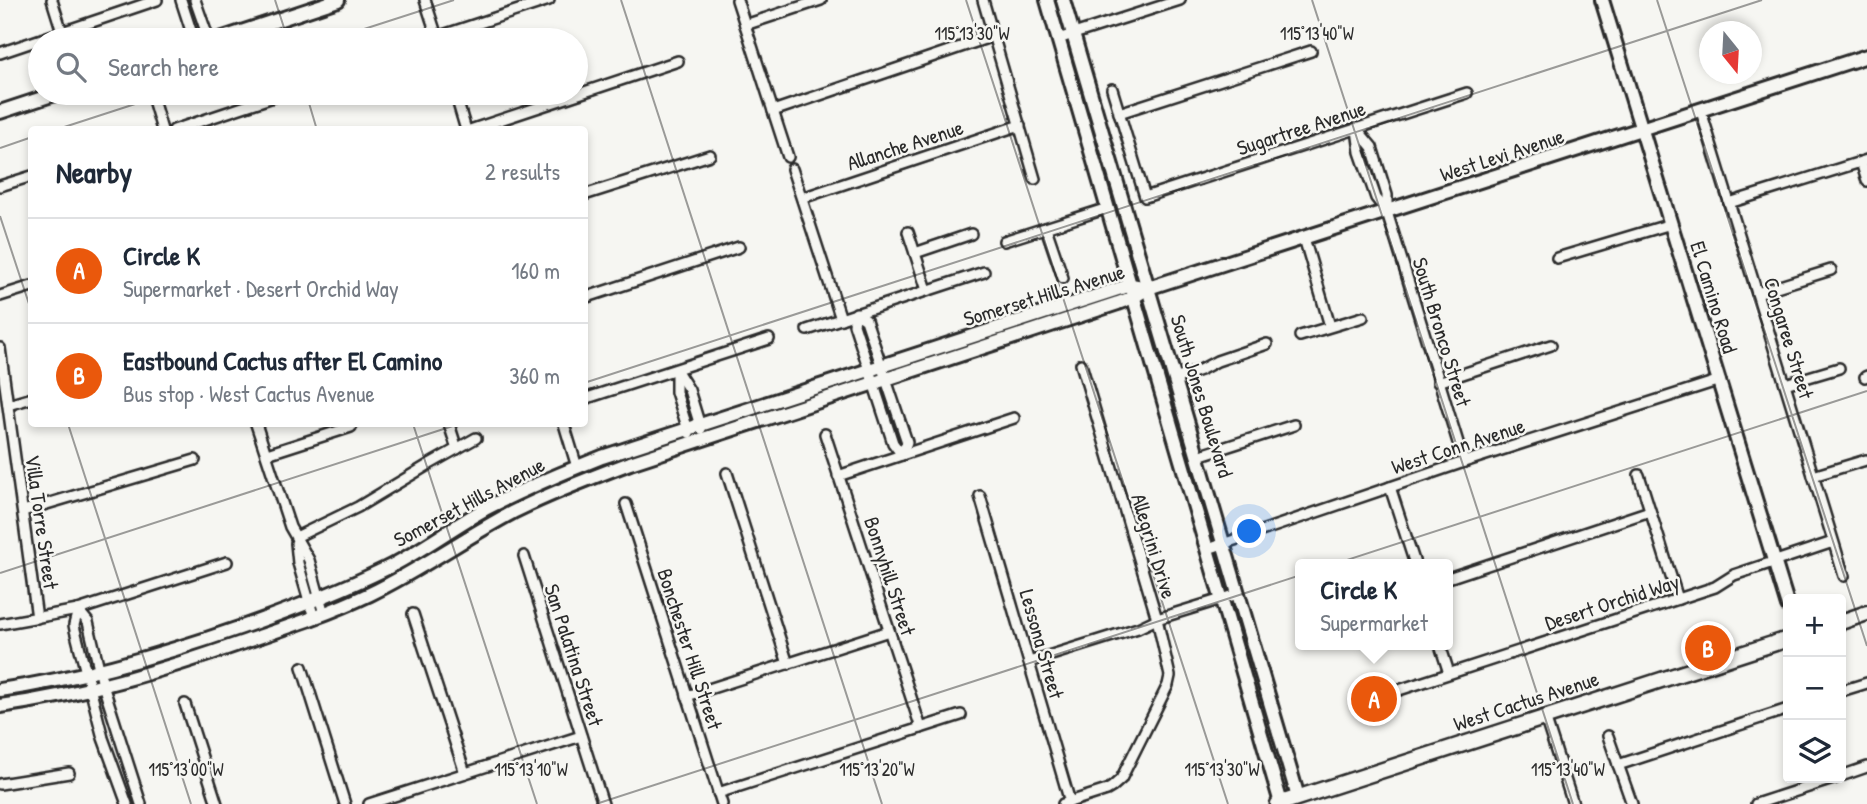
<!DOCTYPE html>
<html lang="en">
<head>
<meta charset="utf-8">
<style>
	:root { --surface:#fff; --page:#f6f6f7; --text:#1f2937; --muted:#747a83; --line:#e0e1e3; --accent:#ea580c }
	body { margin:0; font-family:"Patrick Hand",sans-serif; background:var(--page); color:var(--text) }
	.controls { position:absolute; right:21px; bottom:21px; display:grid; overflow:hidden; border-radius:7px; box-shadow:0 4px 10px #0003 }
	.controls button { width:63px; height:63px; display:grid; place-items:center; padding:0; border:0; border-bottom:2px solid var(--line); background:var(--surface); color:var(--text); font:35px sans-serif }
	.compass { position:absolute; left:1699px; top:21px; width:63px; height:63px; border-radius:50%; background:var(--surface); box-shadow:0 4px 10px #0003; rotate:162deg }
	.you { position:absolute; left:1250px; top:532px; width:24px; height:24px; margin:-18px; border:5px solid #fff; border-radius:50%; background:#1a73e8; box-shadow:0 0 0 10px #1a73e833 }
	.badge { display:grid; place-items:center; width:46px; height:46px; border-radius:50%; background:var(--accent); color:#fff; font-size:23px; font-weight:700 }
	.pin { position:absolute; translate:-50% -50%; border:4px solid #fff; box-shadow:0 2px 7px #0006 }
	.popup { position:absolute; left:1295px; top:559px; width:158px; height:91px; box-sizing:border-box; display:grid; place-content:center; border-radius:7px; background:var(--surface); filter:drop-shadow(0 2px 5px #0005); font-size:23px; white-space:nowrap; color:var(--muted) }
	.popup b { font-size:26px; color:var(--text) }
	.popup::after { content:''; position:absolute; left:50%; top:100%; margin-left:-14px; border:14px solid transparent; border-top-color:var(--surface) }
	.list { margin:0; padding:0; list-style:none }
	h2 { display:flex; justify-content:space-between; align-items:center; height:91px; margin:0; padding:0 28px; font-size:30px }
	h2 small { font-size:23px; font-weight:400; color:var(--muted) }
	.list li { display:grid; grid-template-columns:46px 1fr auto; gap:21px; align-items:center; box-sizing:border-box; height:105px; padding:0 28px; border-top:2px solid var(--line) }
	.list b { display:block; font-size:26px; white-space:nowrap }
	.list p { margin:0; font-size:23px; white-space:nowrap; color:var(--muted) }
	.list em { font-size:23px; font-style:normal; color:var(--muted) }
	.icon { flex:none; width:38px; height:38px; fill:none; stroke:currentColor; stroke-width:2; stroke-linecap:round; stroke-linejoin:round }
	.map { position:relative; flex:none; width:1867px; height:804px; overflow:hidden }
	.search { position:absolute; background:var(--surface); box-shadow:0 4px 10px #0003; left:28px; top:28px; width:560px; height:77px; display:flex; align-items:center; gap:18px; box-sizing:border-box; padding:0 24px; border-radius:38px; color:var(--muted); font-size:26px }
	.panel { position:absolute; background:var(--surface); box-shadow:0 4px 10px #0003; left:28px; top:126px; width:560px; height:301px; border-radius:7px }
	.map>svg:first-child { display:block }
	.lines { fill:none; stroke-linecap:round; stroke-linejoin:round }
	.street-casing { stroke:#2b2b2b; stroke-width:14 }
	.secondary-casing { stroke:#2b2b2b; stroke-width:18 }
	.primary-casing { stroke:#2b2b2b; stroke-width:19 }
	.street { stroke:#f6f6f2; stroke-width:9 }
	.secondary { stroke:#f6f6f2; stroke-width:12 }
	.primary { stroke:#f6f6f2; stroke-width:14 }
	.ticks { fill:none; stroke:#2b2b2b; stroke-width:2; stroke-opacity:0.45 }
	.labels { text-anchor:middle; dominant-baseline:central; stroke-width:5; stroke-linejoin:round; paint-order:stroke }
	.street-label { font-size:21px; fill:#2b2b2b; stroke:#f6f6f2 }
	.ticks-label { font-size:18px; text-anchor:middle; fill:#2b2b2b; stroke:#f6f6f2; stroke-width:5; stroke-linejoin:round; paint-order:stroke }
</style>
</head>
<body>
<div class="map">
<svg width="1867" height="804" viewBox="0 0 1867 804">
	<rect width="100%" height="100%" fill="#f6f6f2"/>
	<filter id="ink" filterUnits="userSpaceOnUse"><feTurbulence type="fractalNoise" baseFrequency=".0143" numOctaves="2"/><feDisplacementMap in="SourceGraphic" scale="14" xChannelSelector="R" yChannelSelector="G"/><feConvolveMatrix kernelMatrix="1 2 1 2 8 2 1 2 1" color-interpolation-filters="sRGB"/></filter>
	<g filter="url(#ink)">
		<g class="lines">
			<defs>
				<g id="street">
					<path d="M52 0 62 32"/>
					<path d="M181 0 194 40"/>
					<path d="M195 0 209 40"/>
					<path d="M425 0 438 40"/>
					<path d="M737 0 788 157"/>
					<path d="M983 0 1035 179"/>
					<path d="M745 25 821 0"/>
					<path d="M437 37 549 0"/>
					<path d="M1058 39 1180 0"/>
					<path d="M0 53 157 0"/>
					<path d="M1112 89 1145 197 1467 93"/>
					<path d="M151 93 162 130"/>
					<path d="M455 93 466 130"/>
					<path d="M773 111 993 36"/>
					<path d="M1701 111 1844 576"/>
					<path d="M1119 113 1311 51"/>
					<path d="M1356 128 1372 147 1387 195V212L1464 462"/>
					<path d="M1357 129 1360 152 1376 198 1387 212"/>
					<path d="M174 130 285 93"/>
					<path d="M470 130 678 61"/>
					<path d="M1861 162 1867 181"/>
					<path d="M792 169 841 319"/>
					<path d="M0 186 32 176"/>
					<path d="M584 195 710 155"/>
					<path d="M802 198 1020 125"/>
					<path d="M1729 203 1867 160"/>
					<path d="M1046 228 1063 278"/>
					<path d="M908 232 927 290"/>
					<path d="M1304 238 1330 326"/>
					<path d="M1004 241 1108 208"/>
					<path d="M915 253 971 234"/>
					<path d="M1557 258 1671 224"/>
					<path d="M1757 293 1831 270"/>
					<path d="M0 296 32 286"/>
					<path d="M584 298 739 247"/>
					<path d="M856 313 866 320 907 442 902 455 893 443 854 324Z"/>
					<path d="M807 330 984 272"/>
					<path d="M1300 336 1363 317"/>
					<path d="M0 348 37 618"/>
					<path d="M676 370V392L689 433"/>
					<path d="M677 371 689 390 701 429"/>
					<path d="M1865 377 1867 376"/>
					<path d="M1175 379 1200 370 1217 361 1267 344"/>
					<path d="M1438 382 1551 345"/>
					<path d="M1785 384 1839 368"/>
					<path d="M584 399 769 339"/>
					<path d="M8 405 32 398"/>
					<path d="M256 424 290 527 309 560 324 614"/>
					<path d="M449 424 457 449"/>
					<path d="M564 424 577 467"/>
					<path d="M825 434 921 728"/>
					<path d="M267 454 351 427"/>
					<path d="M1198 456 1294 425"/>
					<path d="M727 473 788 664"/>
					<path d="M1639 475 1678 599"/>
					<path d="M838 476 1014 418"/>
					<path d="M1813 476 1866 460"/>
					<path d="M1390 487 1415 564"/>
					<path d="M980 496 1070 802"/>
					<path d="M626 504 722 804"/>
					<path d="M23 511 195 460"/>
					<path d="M296 537 358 507 428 465 476 438"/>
					<path d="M296 543 298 563 314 618"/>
					<path d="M1208 549 1464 462 1720 380"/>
					<path d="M524 556 603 804"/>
					<path d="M1448 578 1650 511"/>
					<path d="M78 610 88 622 103 685 141 804"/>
					<path d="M78 610 74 625 75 630 103 738 127 804"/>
					<path d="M413 614 465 773"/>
					<path d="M0 624 78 610 227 562"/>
					<path d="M1440 645 1449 673"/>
					<path d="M1029 662 1138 628 1157 619 1238 594"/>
					<path d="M302 667 345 804"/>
					<path d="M1399 690 1715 587 1734 575 1833 542"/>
					<path d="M1841 691 1867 683"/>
					<path d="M687 696 889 631"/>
					<path d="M185 704 217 804"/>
					<path d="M1545 717 1573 804"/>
					<path d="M1608 736 1632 804"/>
					<path d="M1618 765 1788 709"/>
					<path d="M1841 776 1867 767"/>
					<path d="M0 784 69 773"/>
					<path d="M718 793 961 715"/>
					<path d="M369 804 581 736"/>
					<path d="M1063 804 1107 790 1112 787 1121 779 1168 685 1170 676 1157 619 1081 364"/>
					<path d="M1756 804 1836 778"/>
				</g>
				<g id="secondary">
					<path d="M1047 0 1281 803"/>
					<path d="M1063 0 1298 797"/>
					<path d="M1602 0 1788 606"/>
					<path d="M217 40 338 0"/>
					<path d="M0 112 58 93"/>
					<path d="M0 690C83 678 162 655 242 627 290 610 338 592 385 569 420 552 451 528 485 509 523 489 562 473 602 457L1121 288 1131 285 1148 288"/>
					<path d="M0 706C82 695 163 670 241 643 285 628 328 614 370 594 420 570 464 538 513 512 551 493 590 478 630 463L1118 303 1134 297 1148 288 1867 56"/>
				</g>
				<g id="primary">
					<path d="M1841 622 1867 613"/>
					<path d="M1278 804 1788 639"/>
				</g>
			</defs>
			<use href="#street" class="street-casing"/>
			<use href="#secondary" class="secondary-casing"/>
			<use href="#primary" class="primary-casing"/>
			<use href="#street" class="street"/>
			<use href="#secondary" class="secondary"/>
			<use href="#primary" class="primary"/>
		</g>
	</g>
	<path class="ticks" d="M275 0 288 40M621 0 882 804M966 0 1228 804M1312 0 1573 804M1657 0 1867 646M330 40 454 0M306 93 317 130M55 130 169 93M0 148 32 137M0 216 32 313M584 383 1762 0M68 424 191 804M413 424 537 804M0 573 459 424M596 804 1867 391"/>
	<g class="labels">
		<g class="street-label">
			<text transform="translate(1301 128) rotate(-18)">Sugartree Avenue</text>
			<text transform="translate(905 145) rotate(-18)">Allanche Avenue</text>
			<text transform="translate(1502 155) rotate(-18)">West Levi Avenue</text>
			<text transform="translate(1044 295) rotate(-17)">Somerset Hills Avenue</text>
			<text transform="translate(1714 297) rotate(73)">El Camino Road</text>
			<text transform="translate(1442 332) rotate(73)">South Bronco Street</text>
			<text transform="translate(1789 338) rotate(73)">Congaree Street</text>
			<text transform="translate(1202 396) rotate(73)">South Jones Boulevard</text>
			<text transform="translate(1458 446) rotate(-18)">West Conn Avenue</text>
			<text transform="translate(469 502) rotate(-28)">Somerset Hills Avenue</text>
			<text transform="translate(42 522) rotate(82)">Villa Torre Street</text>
			<text transform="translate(1154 546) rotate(73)">Allegrini Drive</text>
			<text transform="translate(890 576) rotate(72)">Bonnyhill Street</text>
			<text transform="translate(1612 602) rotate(-18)">Desert Orchid Way</text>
			<text transform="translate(1042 644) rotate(74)">Lessona Street</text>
			<text transform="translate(690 649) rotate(72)">Bonchester Hill Street</text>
			<text transform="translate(574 655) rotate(72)">San Palatina Street</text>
			<text transform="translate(1526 701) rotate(-18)">West Cactus Avenue</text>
		</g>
	</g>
	<g class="ticks-label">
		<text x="972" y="40">115°13'30"W</text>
		<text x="1317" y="40">115°13'40"W</text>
		<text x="186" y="776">115°13'00"W</text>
		<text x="531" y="776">115°13'10"W</text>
		<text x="877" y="776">115°13'20"W</text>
		<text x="1222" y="776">115°13'30"W</text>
		<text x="1568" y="776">115°13'40"W</text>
	</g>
</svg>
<div class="controls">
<button>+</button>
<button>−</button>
<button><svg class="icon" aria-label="layers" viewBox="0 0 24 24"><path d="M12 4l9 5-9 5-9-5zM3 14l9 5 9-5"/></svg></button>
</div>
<svg class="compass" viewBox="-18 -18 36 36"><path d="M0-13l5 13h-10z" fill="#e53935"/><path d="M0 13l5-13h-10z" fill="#747a83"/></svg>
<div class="you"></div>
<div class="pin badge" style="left:1374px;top:699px">A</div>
<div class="popup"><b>Circle K</b>Supermarket</div>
<div class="pin badge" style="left:1708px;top:648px">B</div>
<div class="search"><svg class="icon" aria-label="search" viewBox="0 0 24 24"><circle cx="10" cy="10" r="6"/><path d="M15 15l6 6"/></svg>Search here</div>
<section class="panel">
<h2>Nearby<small>2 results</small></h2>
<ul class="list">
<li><span class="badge">A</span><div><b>Circle K</b><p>Supermarket · Desert Orchid Way</p></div><em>160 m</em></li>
<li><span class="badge">B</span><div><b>Eastbound Cactus after El Camino</b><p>Bus stop · West Cactus Avenue</p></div><em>360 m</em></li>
</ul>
</section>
</div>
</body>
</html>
